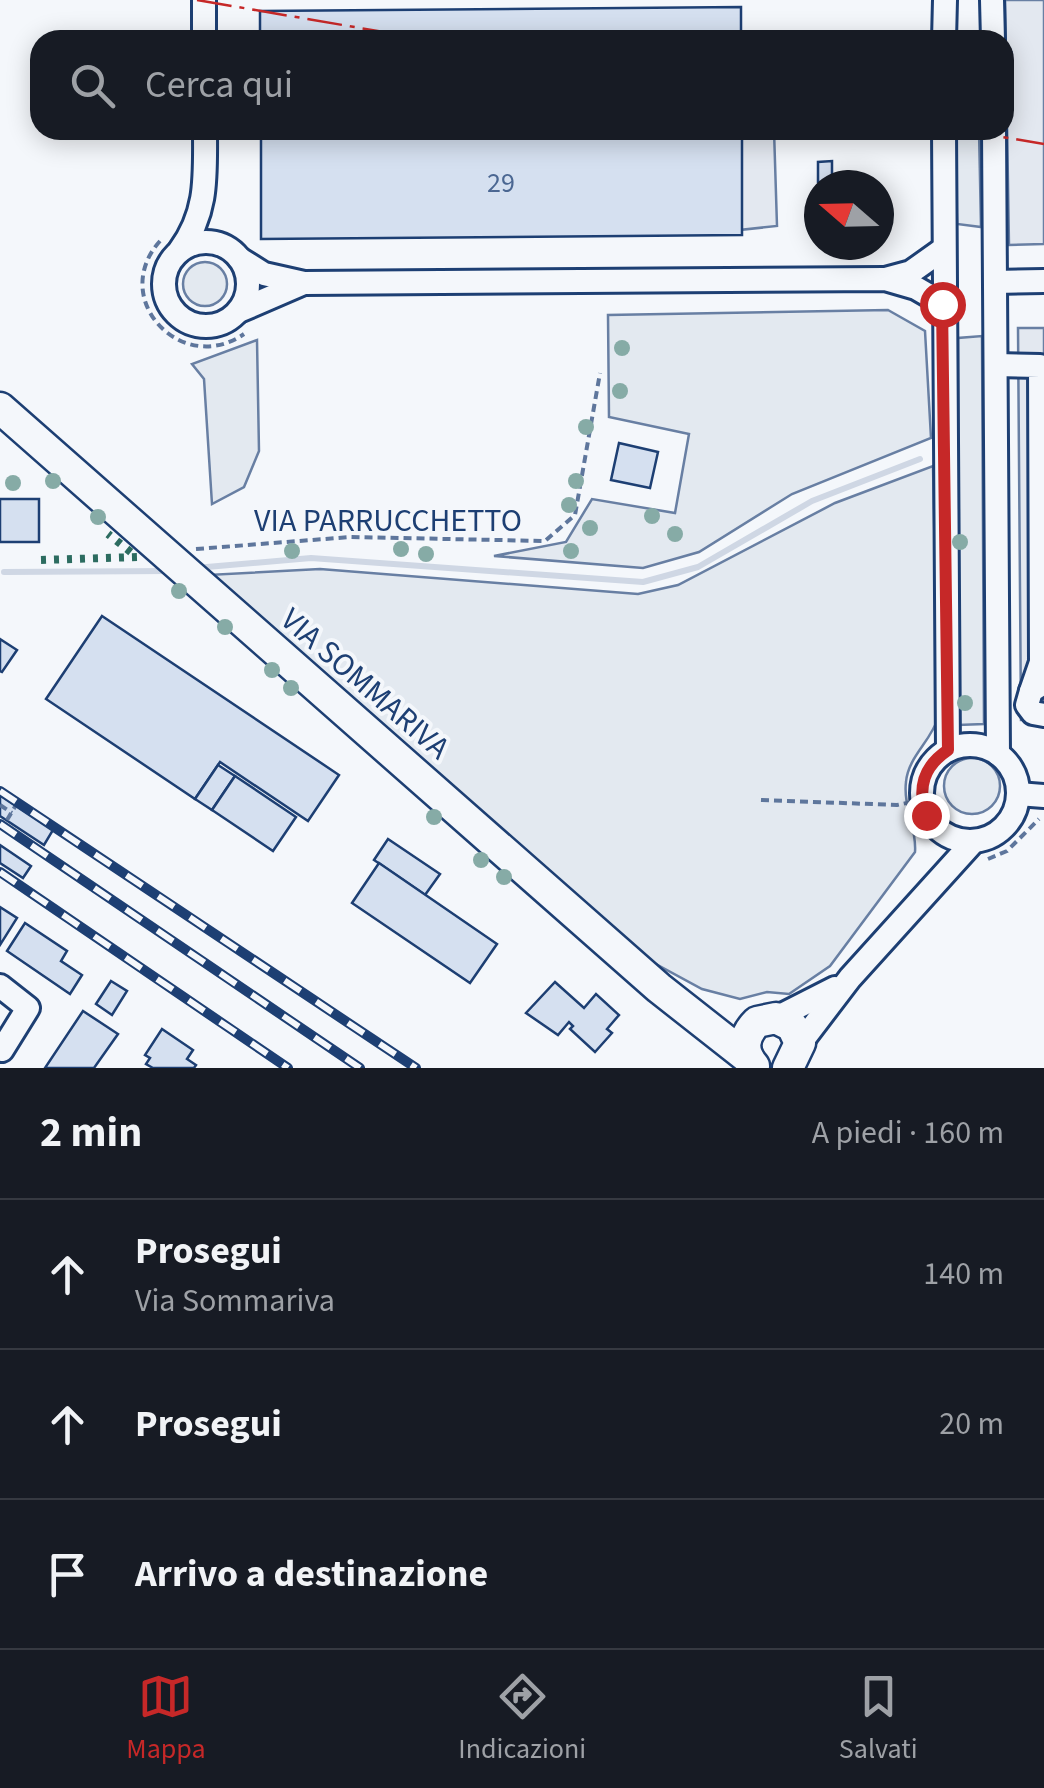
<!DOCTYPE html>
<html lang="it">
<head>
<meta charset="utf-8">
<style>
	:root { --surface:#171b24; --page:#20242c; --text:#f1f3f6; --muted:#9ea1a6; --line:#363941; --accent:#c62828 }
	body { margin:0; font-family:"Source Sans 3",sans-serif; background:var(--page); color:var(--text) }
	.compass { position:absolute; left:804px; top:170px; width:90px; height:90px; border-radius:50%; background:var(--surface); box-shadow:0 5px 25px #0003; rotate:290deg }
	.stop { position:absolute; width:30px; height:30px; margin:-22px; border:8px solid #c62828; border-radius:50%; background:#fff }
	.stop.end { background:#c62828; border-color:#fff; box-shadow:0 2px 10px #0008 }
	.list { margin:0; padding:0; list-style:none }
	h2 { display:flex; justify-content:space-between; align-items:center; height:130px; margin:0; padding:0 40px; font-size:42px }
	h2 small { font-size:32px; font-weight:400; color:var(--muted) }
	.list li { display:grid; grid-template-columns:65px 1fr auto; gap:30px; align-items:center; box-sizing:border-box; height:150px; padding:0 40px; border-top:2px solid var(--line) }
	.list b { display:block; font-size:38px; white-space:nowrap }
	.list p { margin:0; font-size:32px; white-space:nowrap; color:var(--muted) }
	.list em { font-size:32px; font-style:normal; color:var(--muted) }
	.icon { flex:none; width:55px; height:55px; fill:none; stroke:currentColor; stroke-width:2; stroke-linecap:round; stroke-linejoin:round }
	.map { position:relative; flex:none; width:1044px; height:1068px; overflow:hidden }
	.search { position:absolute; background:var(--surface); box-shadow:0 5px 25px #0003; left:30px; right:30px; top:30px; height:110px; display:flex; align-items:center; gap:25px; box-sizing:border-box; padding:0 35px; border-radius:30px; color:var(--muted); font-size:38px }
	.sheet { height:580px; background:var(--surface) }
	nav { display:flex; justify-content:space-around; align-items:center; box-sizing:border-box; height:140px; border-top:2px solid var(--line); background:var(--surface); font-size:28px; color:var(--muted) }
	nav a { display:grid; justify-items:center; gap:5px }
	nav .on { color:var(--accent) }
	.map>svg:first-child { display:block }
	.green { fill:#e3e9f0; stroke:#687fa3; stroke-width:2.5 }
	.parking { fill:#e3e8f0; stroke:#687fa3; stroke-width:2.5 }
	.lines { fill:none; stroke-linecap:round; stroke-linejoin:round }
	.stream { stroke:#cfd7e4; stroke-width:6 }
	.building { fill:#d5e0f0; stroke:#1d3f73; stroke-width:2.5 }
	.minor-casing { stroke:#1d3f73; stroke-width:28 }
	.major-casing { stroke:#1d3f73; stroke-width:35 }
	.path { stroke:#5e769c; stroke-width:4; stroke-dasharray:8 5; stroke-linecap:butt }
	.minor { stroke:#f4f7fb; stroke-width:22 }
	.major { stroke:#f4f7fb; stroke-width:30 }
	.rail-casing { stroke:#1d3f73; stroke-width:10 }
	.rail { stroke:#f4f7fb; stroke-width:6; stroke-dasharray:19; stroke-linecap:butt }
	.hedge { stroke:#2c6c60; stroke-width:8; stroke-dasharray:5 8; stroke-linecap:butt }
	.power { stroke:#c62828; stroke-width:2.5; stroke-dasharray:35 8 5 8; stroke-linecap:butt }
	.tree { fill:#86aba6 }
	.route { stroke:#c62828; stroke-width:12 }
	.labels { text-anchor:middle; dominant-baseline:central; stroke-width:8; stroke-linejoin:round; paint-order:stroke }
	.number-label { font-size:28px; fill:#4b6792 }
	.street-label { font-size:32px; fill:#1d3f73; stroke:#f4f7fb }
</style>
</head>
<body>
<div class="map">
<svg width="1044" height="1068" viewBox="0 0 1044 1068">
	<rect width="100%" height="100%" fill="#f4f7fb"/>
	<g class="green">
		<path d="M955 130H979L981 227 957 224Z"/>
		<circle cx="205" cy="284" r="22"/>
		<path d="M888 310 925 331 931 438 792 494 699 552 643 568 494 556 566 542 592 499 675 513 689 434 609 417 608 315Z"/>
		<path d="M982 336 984 724 958 725V338Z"/>
		<path d="M257 340 259 451 244 487 212 504 204 379 192 364Z"/>
		<path d="M933 466 938 718C931 741 908 757 906 782 903 806 917 828 915 852L830 966 789 994 767 992 740 999 702 989 619 944 207 575 320 569 638 594 678 585 835 503Z"/>
		<circle cx="972" cy="786" r="28"/>
	</g>
	<g class="parking">
		<path d="M1005 0H1044V244L1009 245Z"/>
		<path d="M739 130H774L777 226 739 230Z"/>
		<path d="M1018 328H1044V718L1021 720Z"/>
	</g>
	<g class="lines">
		<g class="stream">
			<path d="M195 568 311 558 643 582 698 567 812 501 920 459"/>
			<path d="M4 572 168 571"/>
		</g>
	</g>
	<g class="building">
		<path d="M741 7V40H260V11Z"/>
		<path d="M261 130H742V235L261 239Z"/>
		<path d="M832 161V182H818V162Z"/>
		<path d="M619 443 658 452 650 488 611 480Z"/>
		<rect x="0" y="499" width="39" height="43"/>
		<path d="M102 616 339 775 308 821 220 762 195 799 46 699Z"/>
		<path d="M0 639 17 650 2 672 0 671Z"/>
		<path d="M218 765 235 776 212 810 195 799Z"/>
		<path d="M235 776 296 817 273 851 212 810Z"/>
		<path d="M0 795 53 830 44 845 0 816Z"/>
		<path d="M388 839 440 874 425 895 374 860Z"/>
		<path d="M0 845 31 866 23 878 0 863Z"/>
		<path d="M379 863 497 944 470 983 352 903Z"/>
		<path d="M0 907 17 918 0 945Z"/>
		<path d="M25 923 67 951 61 961 82 975 70 994 7 951Z"/>
		<path d="M111 981 127 991 112 1015 96 1004Z"/>
		<path d="M555 982 584 1008 596 994 619 1015 607 1029 612 1033 595 1052 570 1029 573 1026 569 1022 558 1035 526 1013Z"/>
		<path d="M83 1011 118 1034 94 1068H45Z"/>
		<path d="M162 1029 193 1050 187 1059 196 1065 194 1068H153L146 1064 150 1058 145 1055Z"/>
	</g>
	<g class="lines">
		<defs>
			<g id="minor">
				<path d="M204 0V40"/>
				<path d="M992 0 993 40"/>
				<path d="M944 40 945 0"/>
				<path d="M944 130 948 750"/>
				<path d="M994 130 998 754"/>
				<circle cx="206" cy="284" r="42"/>
				<path d="M180 250C208 212 205 176 205 130"/>
				<path d="M240 259 264 274 304 283 885 279 916 288 942 303"/>
				<path d="M885 279 911 272 942 250"/>
				<path d="M995 282 1044 281"/>
				<path d="M239 311 304 283"/>
				<path d="M996 365 1040 366 1041 662 1031 691"/>
				<path d="M1039 686 1031 691 1027 705 1033 713 1044 715"/>
				<circle cx="970" cy="793" r="48"/>
				<path d="M1018 794 1044 796"/>
				<path d="M0 986 28 1008 2 1050"/>
				<path d="M776 1018 835 988"/>
				<path d="M799 1045 850 978 973 842"/>
			</g>
			<g id="major">
				<path d="M0 408 659 988 748 1058"/>
				<path d="M754 1066C741 1051 743 1036 757 1022L776 1018 792 1026 800 1043 788 1068"/>
			</g>
		</defs>
		<use href="#minor" class="minor-casing"/>
		<use href="#major" class="major-casing"/>
		<g class="path">
			<path d="M1011 51 1012 116"/>
			<path d="M160 241C108 299 182 377 244 334"/>
			<path d="M196 549 351 537 545 541 575 515 600 373"/>
			<path d="M761 800 897 805 921 800"/>
			<path d="M0 805 12 813"/>
			<path d="M7 820 16 805"/>
			<path d="M988 859 1007 851 1039 819"/>
		</g>
		<use href="#minor" class="minor"/>
		<use href="#major" class="major"/>
		<defs>
			<g id="rail">
				<path d="M0 791 416 1068"/>
				<path d="M0 824 360 1068"/>
				<path d="M0 872 288 1068"/>
			</g>
		</defs>
		<use href="#rail" class="rail-casing"/>
		<use href="#rail" class="rail"/>
		<path class="hedge" d="M41 560 137 557 108 534"/>
		<g class="power">
			<path d="M197 0 430 40"/>
			<path d="M961 130 1044 144"/>
		</g>
	</g>
	<g class="tree">
		<circle cx="622" cy="348" r="8"/>
		<circle cx="620" cy="391" r="8"/>
		<circle cx="586" cy="427" r="8"/>
		<circle cx="53" cy="481" r="8"/>
		<circle cx="576" cy="481" r="8"/>
		<circle cx="13" cy="483" r="8"/>
		<circle cx="569" cy="505" r="8"/>
		<circle cx="652" cy="516" r="8"/>
		<circle cx="98" cy="517" r="8"/>
		<circle cx="590" cy="528" r="8"/>
		<circle cx="675" cy="534" r="8"/>
		<circle cx="960" cy="542" r="8"/>
		<circle cx="401" cy="549" r="8"/>
		<circle cx="292" cy="551" r="8"/>
		<circle cx="571" cy="551" r="8"/>
		<circle cx="426" cy="554" r="8"/>
		<circle cx="179" cy="591" r="8"/>
		<circle cx="225" cy="627" r="8"/>
		<circle cx="272" cy="670" r="8"/>
		<circle cx="291" cy="688" r="8"/>
		<circle cx="965" cy="703" r="8"/>
		<circle cx="434" cy="817" r="8"/>
		<circle cx="481" cy="860" r="8"/>
		<circle cx="504" cy="877" r="8"/>
	</g>
	<g class="lines">
		<path class="route" d="M926 815C917 787 924 766 948 750L942 304"/>
	</g>
	<g class="labels">
		<g class="number-label">
			<text x="501" y="183">29</text>
		</g>
		<g class="street-label">
			<text x="388" y="521">VIA PARRUCCHETTO</text>
			<text transform="translate(365 684) rotate(41)">VIA SOMMARIVA</text>
		</g>
	</g>
</svg>
<svg class="compass" viewBox="-18 -18 36 36"><path d="M0-13l5 13h-10z" fill="#e53935"/><path d="M0 13l5-13h-10z" fill="#9ea1a6"/></svg>
<div class="stop" style="left:942px;top:304px"></div>
<div class="stop end" style="left:926px;top:815px"></div>
<div class="search"><svg class="icon" aria-label="search" viewBox="0 0 24 24"><circle cx="10" cy="10" r="6"/><path d="M15 15l6 6"/></svg>Cerca qui</div>
</div>
<section class="sheet">
<h2>2 min<small>A piedi · 160 m</small></h2>
<ul class="list">
<li><svg class="icon" aria-label="ahead" viewBox="0 0 24 24"><path d="M12 20V5M6 11l6-6 6 6"/></svg><div><b>Prosegui</b><p>Via Sommariva</p></div><em>140 m</em></li>
<li><svg class="icon" aria-label="ahead" viewBox="0 0 24 24"><path d="M12 20V5M6 11l6-6 6 6"/></svg><div><b>Prosegui</b></div><em>20 m</em></li>
<li><svg class="icon" aria-label="arrive" viewBox="0 0 24 24"><path d="M6 21V4h12l-3 4 3 4H6"/></svg><div><b>Arrivo a destinazione</b></div></li>
</ul>
</section>
<nav>
<a class="on"><svg class="icon" aria-label="map" viewBox="0 0 24 24"><path d="M3 6l6-2 6 2 6-2v14l-6 2-6-2-6 2zM9 4v14M15 6v14"/></svg>Mappa</a>
<a><svg class="icon" aria-label="directions" viewBox="0 0 24 24"><path d="M12 3l9 9-9 9-9-9zM9 14v-3h6M13 9l2 2-2 2"/></svg>Indicazioni</a>
<a><svg class="icon" aria-label="saved" viewBox="0 0 24 24"><path d="M7 4h10v16l-5-4-5 4z"/></svg>Salvati</a>
</nav>
</body>
</html>
